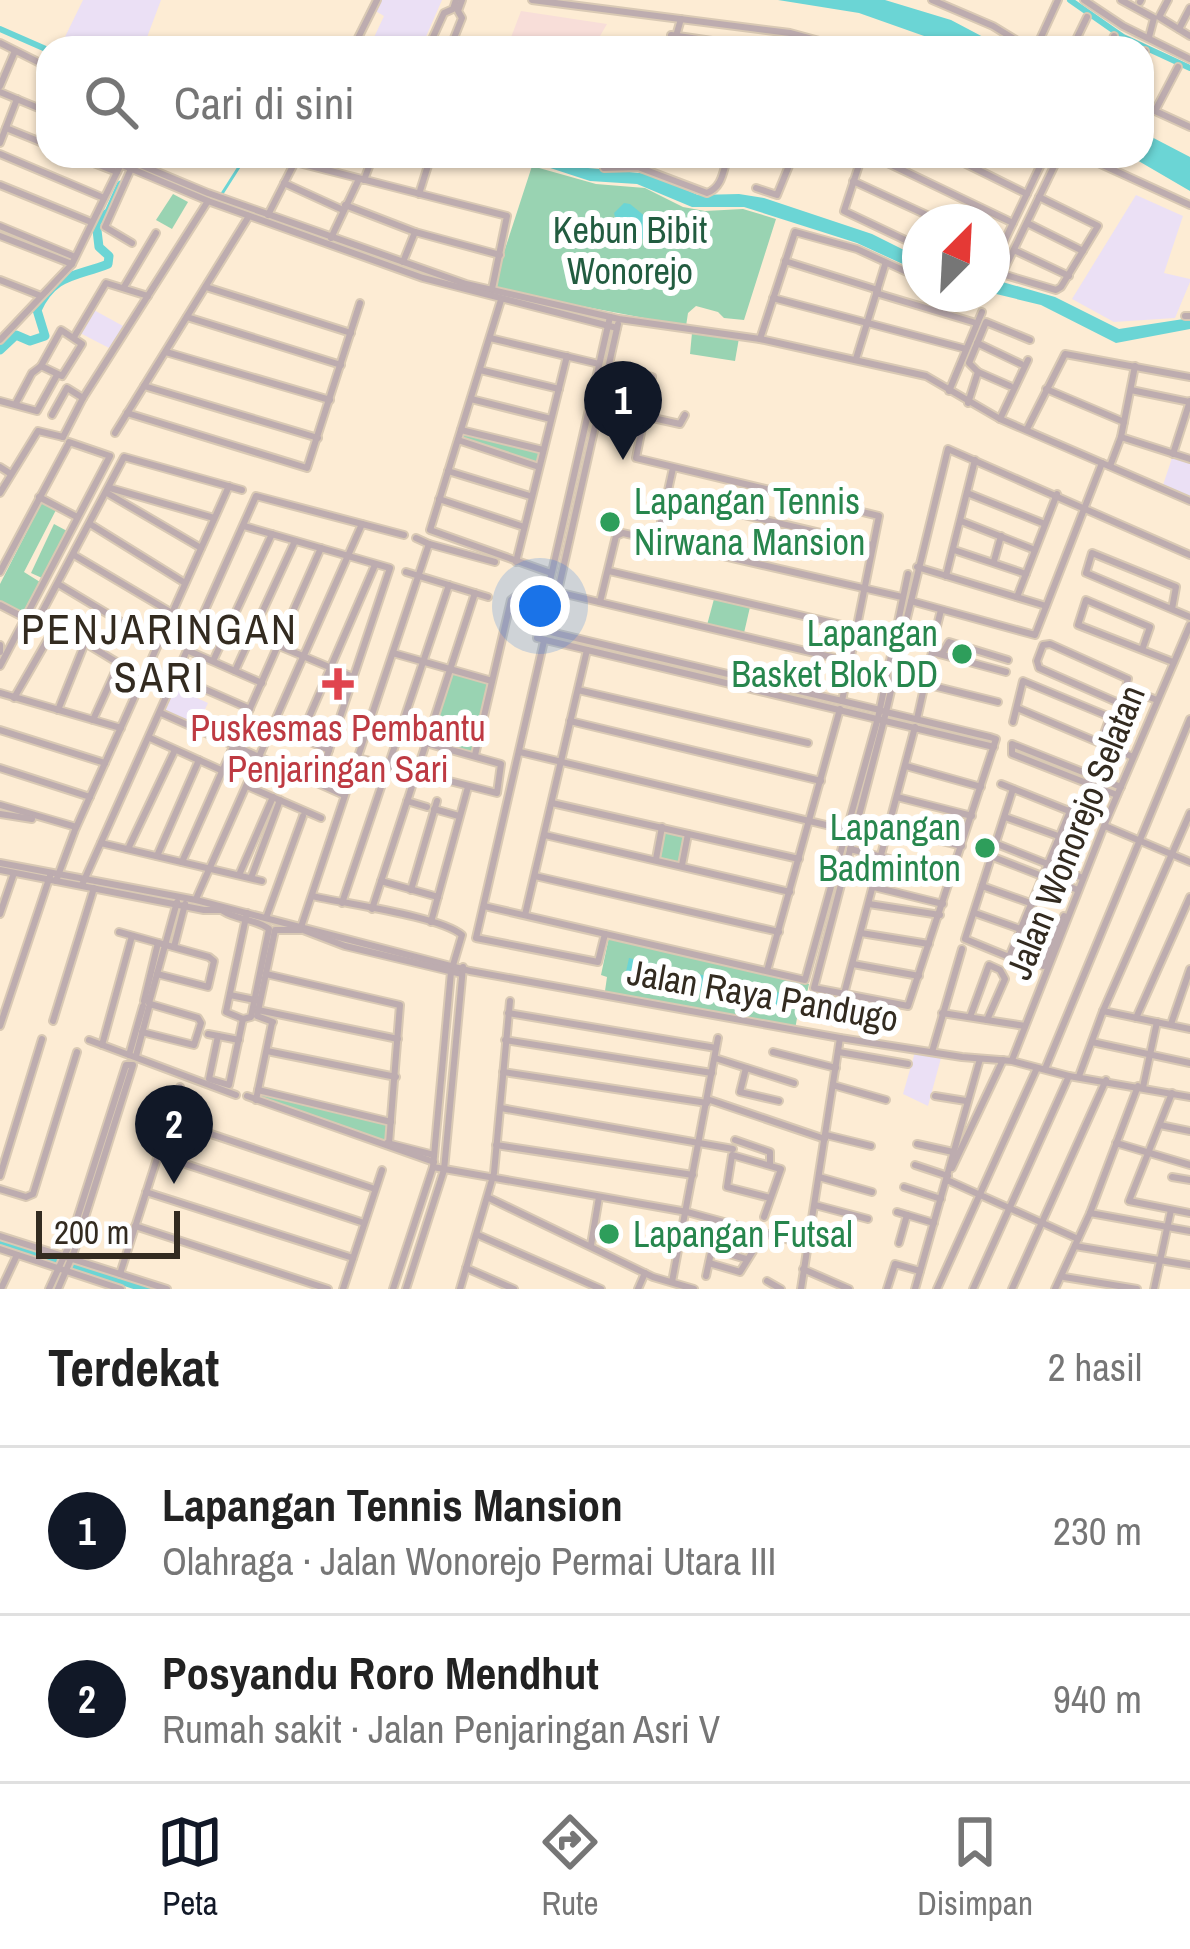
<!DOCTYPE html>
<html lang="id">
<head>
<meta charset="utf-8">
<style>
	:root { --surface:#fff; --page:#f6f6f6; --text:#222; --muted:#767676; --line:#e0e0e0; --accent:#111827 }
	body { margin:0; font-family:"Archivo Narrow",sans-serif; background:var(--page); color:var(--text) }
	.compass { position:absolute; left:902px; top:204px; width:108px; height:108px; border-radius:50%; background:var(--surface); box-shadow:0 3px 9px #0004; rotate:24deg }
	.scale { position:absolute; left:36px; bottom:30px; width:144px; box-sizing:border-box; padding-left:12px; border:6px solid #332b20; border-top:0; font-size:33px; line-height:42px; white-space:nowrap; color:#332b20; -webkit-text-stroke:9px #fff; paint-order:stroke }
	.you { position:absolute; left:540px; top:606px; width:42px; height:42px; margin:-30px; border:9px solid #fff; border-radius:50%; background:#1a73e8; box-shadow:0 0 0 18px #1a73e833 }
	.badge { display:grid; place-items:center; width:78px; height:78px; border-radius:50%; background:var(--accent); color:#fff; font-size:39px; font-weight:700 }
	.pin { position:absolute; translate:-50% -99px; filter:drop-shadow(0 3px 6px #0008) }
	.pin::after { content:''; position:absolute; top:63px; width:42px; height:36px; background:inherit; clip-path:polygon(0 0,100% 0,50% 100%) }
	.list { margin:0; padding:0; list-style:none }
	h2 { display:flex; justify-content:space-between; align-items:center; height:156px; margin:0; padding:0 48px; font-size:51px }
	h2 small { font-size:39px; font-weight:400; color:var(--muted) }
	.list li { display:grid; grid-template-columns:78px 1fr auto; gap:36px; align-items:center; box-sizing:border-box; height:168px; padding:0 48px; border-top:3px solid var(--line) }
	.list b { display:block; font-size:45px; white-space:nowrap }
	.list p { margin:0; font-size:39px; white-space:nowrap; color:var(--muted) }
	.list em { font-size:39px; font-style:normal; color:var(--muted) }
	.icon { flex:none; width:66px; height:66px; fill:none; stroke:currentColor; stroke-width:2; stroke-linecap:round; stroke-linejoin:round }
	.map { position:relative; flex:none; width:1190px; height:1289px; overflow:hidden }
	.search { position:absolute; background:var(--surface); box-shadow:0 3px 9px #0004; left:36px; right:36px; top:36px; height:132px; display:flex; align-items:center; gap:30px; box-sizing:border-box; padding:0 42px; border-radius:36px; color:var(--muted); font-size:45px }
	.sheet { height:492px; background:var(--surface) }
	nav { display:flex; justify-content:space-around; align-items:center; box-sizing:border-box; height:168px; border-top:3px solid var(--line); background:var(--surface); font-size:33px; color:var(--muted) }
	nav a { display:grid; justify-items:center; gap:6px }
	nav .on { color:var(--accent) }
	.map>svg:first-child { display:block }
	.industrial { fill:#f8ded9 }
	.education { fill:#ebe0f5 }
	.green { fill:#99d3b2 }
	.water { fill:#6bd5d5 }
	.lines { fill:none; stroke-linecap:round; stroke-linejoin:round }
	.stream { stroke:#6bd5d5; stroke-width:3 }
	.canal { stroke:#6bd5d5; stroke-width:6 }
	.river { stroke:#6bd5d5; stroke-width:9 }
	.minor-casing { stroke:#d9c9b4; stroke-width:10 }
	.minor { stroke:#bdacaf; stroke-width:6 }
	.leisure-dot { fill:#2e9e5b; stroke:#fff; stroke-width:4.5 }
	.health-dot { fill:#e0444e; stroke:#fff; stroke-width:4.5 }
	.labels { text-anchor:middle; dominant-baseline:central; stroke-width:12; stroke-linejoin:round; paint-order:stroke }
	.park-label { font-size:36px; fill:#225c40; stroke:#fff }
	.leisure-label { font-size:36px; fill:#27864d; stroke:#fff; text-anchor:start }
	.health-label { font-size:36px; fill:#be3a42; stroke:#fff }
	.street-label { font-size:36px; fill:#332b20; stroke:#fff }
	.quarter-label { font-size:42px; letter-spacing:3px; fill:#332b20; stroke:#fff }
</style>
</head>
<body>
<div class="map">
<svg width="1190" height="1289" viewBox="0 0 1190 1289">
	<rect width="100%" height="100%" fill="#fdecd4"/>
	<path class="industrial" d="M521 11 607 24 593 48H507Z"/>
	<g class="education">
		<path d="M83 0H161L143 48H76L63 41Z"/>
		<path d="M380 0H442L421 48H369L384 16 374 10Z"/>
		<path d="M1136 195 1183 216 1164 273 1190 279V282L1175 318 1114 322 1072 299Z"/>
		<path d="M92 309 123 326 111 349 80 333Z"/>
		<path d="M1173 455 1190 460V501L1162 488Z"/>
		<path d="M175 688 208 703 197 726 165 711Z"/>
		<path d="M915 1052 941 1058 928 1106 903 1094Z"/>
	</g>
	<g class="green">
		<path d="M532 166 596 184 645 188 683 207 705 211 743 209 776 219 744 320 724 318 718 312 696 306 688 313 686 326 492 289Z"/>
		<path d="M173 194 188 202 172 229 156 220Z"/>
		<path d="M692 333 739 338 735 361 690 354Z"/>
		<path d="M464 433 542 452 540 465 462 439Z"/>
		<path d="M42 502 56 510 24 572 40 582 23 612 0 601V584Z"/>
		<path d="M54 524 67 531 42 578 31 573Z"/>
		<path d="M714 599 750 607 744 633 707 625Z"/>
		<path d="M450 669 492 681 475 756 426 743Z"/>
		<path d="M659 831 690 839 683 864 654 857Z"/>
		<path d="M609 937 809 984 803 1012H798L795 1030 605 991 607 977 601 975Z"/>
		<path d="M262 1095 390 1125 385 1142 260 1101Z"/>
	</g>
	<g class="water">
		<path d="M778 0H885L951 20 1004 48H958L859 13Z"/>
		<path d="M1142 132 1190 157V191L1130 156H1142Z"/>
		<path d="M464 156H553L588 168 650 174 698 195 739 194 764 198 872 234 920 258V272L857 243 744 207H692L637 184 590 181 538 164Z"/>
		<path d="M624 203 630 204 657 226 675 230 674 237C650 248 629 237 615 217L614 213Z"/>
		<path d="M992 279 1055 297 1119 329 1190 318V329L1116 343 1041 305 992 293Z"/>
		<path d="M629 958 802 998 801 1010 625 976Z"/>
	</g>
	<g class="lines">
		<g class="stream">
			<path d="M246 156 218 200 416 269"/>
			<path d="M540 304 603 319"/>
		</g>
		<g class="canal">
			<path d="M1070 0 1123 37 1190 68"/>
			<path d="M0 29 48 50"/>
		</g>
		<g class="river">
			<path d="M0 350 16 335 30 341 45 336 37 310C54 273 76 277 108 264L109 256 99 247 96 222 109 212 121 185"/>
			<path d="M0 1241 148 1289"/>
		</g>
		<defs>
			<g id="minor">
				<path d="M532 0 790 33 845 48"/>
				<path d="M932 0 993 26 1029 48"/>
				<path d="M1084 0 1123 26 1190 59"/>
				<path d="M1121 0 1154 18 1149 37"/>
				<path d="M1168 0 1159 17 1190 36"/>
				<path d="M1140 2 1141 0"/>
				<path d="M1179 29 1190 8"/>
				<path d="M671 35 760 48"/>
				<path d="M0 43 48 67"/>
				<path d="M353 48 377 0"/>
				<path d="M428 48 444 13 453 9 456 0"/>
				<path d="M450 48 462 18 458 11 462 0"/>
				<path d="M667 48 676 36 681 19"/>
				<path d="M1036 48 1058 0"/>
				<path d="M1072 48 1087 17"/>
				<path d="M1109 48 1114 36"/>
				<path d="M1142 58 1145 51"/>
				<path d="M0 86 15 51"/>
				<path d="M0 92 48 112"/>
				<path d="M1142 105 1190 127"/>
				<path d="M1155 111 1178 67"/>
				<path d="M6 128 48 145"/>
				<path d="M0 143 17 99"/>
				<path d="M0 154 104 198"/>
				<path d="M76 156 117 172"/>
				<path d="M607 156 604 168 638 167 707 193C723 187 723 170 728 156"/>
				<path d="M707 156 725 164"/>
				<path d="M862 156 844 211 920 247"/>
				<path d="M873 156 1013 223"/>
				<path d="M950 156 1027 194"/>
				<path d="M1083 156 1190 205"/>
				<path d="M124 158 208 193 466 284 619 319 760 339 926 376 1000 419 1190 501"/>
				<path d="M295 162 507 216 492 289"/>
				<path d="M120 164 208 201 423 278 617 328"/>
				<path d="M131 169 105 227 132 243"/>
				<path d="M364 180 373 156"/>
				<path d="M853 181 942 222"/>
				<path d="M284 183 343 210"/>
				<path d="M0 185 91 222"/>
				<path d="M756 188 777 195 793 156"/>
				<path d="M419 194 431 156"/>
				<path d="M345 205 415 232 500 255"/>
				<path d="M268 215 298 156"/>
				<path d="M1027 223 1083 251"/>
				<path d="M0 226 75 257"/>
				<path d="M0 236 72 264"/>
				<path d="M331 238 359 179"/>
				<path d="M1014 250 1069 276"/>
				<path d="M785 261 878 290"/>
				<path d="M403 262 415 232"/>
				<path d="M992 267 1045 156"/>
				<path d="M992 271 1056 290 1061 287 1098 226 1039 197"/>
				<path d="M1002 274 1059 156"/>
				<path d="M0 280 41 296"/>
				<path d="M124 287 156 233"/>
				<path d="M206 287 351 333"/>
				<path d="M876 293 976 323"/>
				<path d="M773 298 966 349"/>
				<path d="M501 300 430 530 551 573"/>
				<path d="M1185 316H1190"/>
				<path d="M187 317 341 365"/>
				<path d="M610 317 537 638 994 747"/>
				<path d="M61 330 82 344 62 376 41 366Z"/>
				<path d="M74 337 106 283 148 296"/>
				<path d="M490 338 599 364"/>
				<path d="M760 339 795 232 857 249 920 278"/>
				<path d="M0 340 72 264 122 162"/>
				<path d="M977 343 1021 364"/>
				<path d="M166 352 330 400"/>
				<path d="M856 359 885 265"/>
				<path d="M609 365 652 377 636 458 879 516 842 701"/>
				<path d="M480 370 559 389"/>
				<path d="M978 372 1010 386"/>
				<path d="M144 386 318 438"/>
				<path d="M1046 389 1124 422"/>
				<path d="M1131 390 1190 402"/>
				<path d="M949 391 982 312"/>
				<path d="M471 399 551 419"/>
				<path d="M0 401 37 411 57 375"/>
				<path d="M16 403 32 373 40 367"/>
				<path d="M968 403 978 372 969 363 986 322 1030 340"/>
				<path d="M127 413 307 468 360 303"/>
				<path d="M52 415 67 388 83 398"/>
				<path d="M644 416 680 424 685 415"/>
				<path d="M1000 419 1028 360"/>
				<path d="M1027 429 1065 354 1190 377"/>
				<path d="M461 430 543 450"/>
				<path d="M115 433 249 216"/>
				<path d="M63 437 83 398 208 201"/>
				<path d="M1121 437 1190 459"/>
				<path d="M458 440 539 467"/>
				<path d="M1173 454 1190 401"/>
				<path d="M1110 466 1121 437 1135 366"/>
				<path d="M0 467 11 474"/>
				<path d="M448 471 530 496"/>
				<path d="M110 488 214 518"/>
				<path d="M0 493 38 431 63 437"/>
				<path d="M107 493 201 548"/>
				<path d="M967 493 1045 524"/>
				<path d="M39 497 77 517"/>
				<path d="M667 497 872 545"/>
				<path d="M439 499 524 527"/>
				<path d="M961 521 1035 550"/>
				<path d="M90 524 185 583"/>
				<path d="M244 526 390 568 318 783"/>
				<path d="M416 538 429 544"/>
				<path d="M657 540 673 468"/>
				<path d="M954 550 1026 574"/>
				<path d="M74 555 172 613"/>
				<path d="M994 561 1001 536"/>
				<path d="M516 562 567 356"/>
				<path d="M917 567 1046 606"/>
				<path d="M609 571 855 628"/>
				<path d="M0 572 69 443"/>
				<path d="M406 572 488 597"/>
				<path d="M946 576 975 460"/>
				<path d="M58 584 158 644"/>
				<path d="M557 592 848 661"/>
				<path d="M1017 597 1057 494"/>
				<path d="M911 601 1035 635 1102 463"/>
				<path d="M600 602 616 536 623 533 902 597"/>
				<path d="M0 605 25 618"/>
				<path d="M1172 609 1176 587 1092 553 1086 573 1190 617"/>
				<path d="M39 615 143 678"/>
				<path d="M40 616 124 457 242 490"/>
				<path d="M905 626 948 449 1190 555"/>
				<path d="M538 629 880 710 886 712 990 737 996 739 908 1006 814 988 884 720 886 712 899 657"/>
				<path d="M549 631 618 324"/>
				<path d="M934 638 941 610"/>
				<path d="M544 641 476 938 598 962 605 934"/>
				<path d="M1050 644 1128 679 1121 704 1039 668 1037 661 1043 645Z"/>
				<path d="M0 645V652"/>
				<path d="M279 646 353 677"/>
				<path d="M1142 650 1150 627 1086 600 1078 625 1173 662"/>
				<path d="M189 651 262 683"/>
				<path d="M393 653 492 681"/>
				<path d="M942 654 949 642 1008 660"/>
				<path d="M213 661 272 534"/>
				<path d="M0 666 110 456 69 442"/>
				<path d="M235 671 295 541"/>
				<path d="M177 677 250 709"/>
				<path d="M925 684 998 702"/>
				<path d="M1128 689 1157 700"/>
				<path d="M578 690 808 743"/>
				<path d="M0 693 121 728"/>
				<path d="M14 698 56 625"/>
				<path d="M1017 708 1133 757"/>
				<path d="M58 710 85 643"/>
				<path d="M161 713 344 795"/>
				<path d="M917 719 932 652 1006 672"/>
				<path d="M93 720 119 663"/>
				<path d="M570 721 821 781"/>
				<path d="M1013 722 1023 681 1110 717 1101 742"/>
				<path d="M273 726 329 750"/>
				<path d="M0 730 105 763"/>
				<path d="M150 738 223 771"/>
				<path d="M300 738 375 565"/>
				<path d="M520 752 847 830"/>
				<path d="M475 755 511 600 515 597 544 603"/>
				<path d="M358 758 497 793 501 764 426 743"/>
				<path d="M906 766 981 787"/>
				<path d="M0 768 90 797"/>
				<path d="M1001 784 1069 811"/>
				<path d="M247 786 321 818"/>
				<path d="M1013 789 965 939 1009 957 1073 804"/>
				<path d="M1117 795 1012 754V744L1121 787"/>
				<path d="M897 797 972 816"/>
				<path d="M407 801 427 807"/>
				<path d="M552 803 799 859"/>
				<path d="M0 805 76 827"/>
				<path d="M434 809 459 816"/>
				<path d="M0 814 32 819"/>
				<path d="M1005 817 1061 837"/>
				<path d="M1105 826 1190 862"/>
				<path d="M889 828 962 846"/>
				<path d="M545 835 790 892"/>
				<path d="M101 843 262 881"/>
				<path d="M997 844 1083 878"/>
				<path d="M128 849 175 750"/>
				<path d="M850 849 954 875"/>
				<path d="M157 856 199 760"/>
				<path d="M993 857 1078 890"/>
				<path d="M656 859 662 827"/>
				<path d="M182 862 321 548"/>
				<path d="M0 863 196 900 470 971 840 1038 962 1057 1012 1061 1069 1076 1190 1097"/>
				<path d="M682 865 688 834"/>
				<path d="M0 870 204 910H226"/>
				<path d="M239 875 273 797"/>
				<path d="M535 876 779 932"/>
				<path d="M251 878 280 800"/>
				<path d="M56 881 75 830 229 486"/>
				<path d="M381 881 438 897"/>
				<path d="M82 885 256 496 404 535"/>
				<path d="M982 886 1033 904"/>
				<path d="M874 887 943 904"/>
				<path d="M411 890 437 801"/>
				<path d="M312 896C346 904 440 916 462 935L451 972 433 1167 393 1289"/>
				<path d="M196 899 362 524"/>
				<path d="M342 903 449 585"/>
				<path d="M869 904 940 915"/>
				<path d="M484 906 805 980 878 718 908 574"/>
				<path d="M372 909 475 593"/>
				<path d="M223 911C237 920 256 919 269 929L251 1017 243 1019 226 1012 245 922 247 913"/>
				<path d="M975 913 1023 930"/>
				<path d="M0 914 14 873"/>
				<path d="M525 915 587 650"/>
				<path d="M266 918 303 816"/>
				<path d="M431 922 468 787"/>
				<path d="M298 928 345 946 462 974"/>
				<path d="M300 930 429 544 495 562"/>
				<path d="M119 932 209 957 214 961 208 987 157 974"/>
				<path d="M861 933 929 944"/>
				<path d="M174 947 185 904"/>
				<path d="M853 964 919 976"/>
				<path d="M1043 966 1064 916"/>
				<path d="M767 971 840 709"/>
				<path d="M266 974 400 1005 389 1143"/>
				<path d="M844 994 915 727"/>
				<path d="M230 995 255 1000"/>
				<path d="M144 1001 158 943"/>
				<path d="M149 1003 177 902"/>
				<path d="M258 1010 398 1039"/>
				<path d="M1103 1011 1190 1029"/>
				<path d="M508 1013 716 1048"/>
				<path d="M942 1013 1025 1026"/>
				<path d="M970 1017 989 965 1000 970 1005 979 987 1020"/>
				<path d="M1136 1018 1190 897"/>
				<path d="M53 1021 94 888"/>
				<path d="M273 1022 257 1016 275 930H300"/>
				<path d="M1171 1024 1190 969"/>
				<path d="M0 1026 50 876"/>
				<path d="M142 1032 194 1045 201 1023 198 1018 150 1004"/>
				<path d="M208 1034 239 1040"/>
				<path d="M218 1036 209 1079 229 1085 243 1019"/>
				<path d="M89 1040 236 1095"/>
				<path d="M505 1040 712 1073"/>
				<path d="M1092 1042 1190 1063"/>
				<path d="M102 1045 132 936"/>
				<path d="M267 1051 396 1077"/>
				<path d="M773 1052 836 1068"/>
				<path d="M839 1052 908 1064"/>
				<path d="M932 1052 962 949"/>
				<path d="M129 1055 143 1006"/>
				<path d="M136 1056 149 1007"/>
				<path d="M715 1058 794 1083"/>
				<path d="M1012 1060 1104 826 1190 625"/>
				<path d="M746 1068 740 1092 779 1101"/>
				<path d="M1045 1069 1190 719"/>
				<path d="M503 1072 707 1103"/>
				<path d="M1079 1076 1103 1011 1190 813"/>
				<path d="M833 1085 886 1100"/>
				<path d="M1143 1087 1157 1022"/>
				<path d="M258 1090 391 1122"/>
				<path d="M1172 1093 1129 1201 1190 1213"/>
				<path d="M247 1096 434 1162"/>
				<path d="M935 1096 966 1101"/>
				<path d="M707 1099 825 1139"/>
				<path d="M256 1100 272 1023"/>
				<path d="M501 1108 733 1149"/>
				<path d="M169 1120 375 1189"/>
				<path d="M1160 1125 1190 1131"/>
				<path d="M826 1135 871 1146"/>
				<path d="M735 1140 770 1152V1164"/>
				<path d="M387 1143 434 1155"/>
				<path d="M1116 1143 1190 1165"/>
				<path d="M917 1144 953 1152"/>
				<path d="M496 1145 693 1175"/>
				<path d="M158 1155 364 1223"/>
				<path d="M915 1165 948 1176"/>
				<path d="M433 1167 687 1212 808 1245"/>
				<path d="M952 1168 1003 1060"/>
				<path d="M0 1176 42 1039"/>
				<path d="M819 1177 872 1192"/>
				<path d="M1172 1177 1190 1180"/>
				<path d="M947 1180 1078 1239"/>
				<path d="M904 1187 941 1199"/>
				<path d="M0 1189 26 1197 33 1194 77 1052"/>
				<path d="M146 1192 353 1258"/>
				<path d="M489 1198 653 1277 694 1289"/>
				<path d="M815 1205 868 1219"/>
				<path d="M897 1212 934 1223"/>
				<path d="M1090 1213 1190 1231"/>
				<path d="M764 1217 781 1169 732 1155 727 1187 770 1198"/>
				<path d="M135 1226 328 1289"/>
				<path d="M478 1235 601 1289"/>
				<path d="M0 1236 167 1289"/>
				<path d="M682 1240 746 1259"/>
				<path d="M809 1241 837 1247"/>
				<path d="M899 1243 907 1215"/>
				<path d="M591 1245 599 1197"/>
				<path d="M1075 1246 1190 1265"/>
				<path d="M0 1249 121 1289"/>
				<path d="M709 1263 740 1272 758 1243"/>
				<path d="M466 1268 514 1289"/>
				<path d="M803 1269 849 1289"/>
				<path d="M120 1274 180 1087"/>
				<path d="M706 1276 712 1248"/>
				<path d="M1064 1277 1137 1289"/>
				<path d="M767 1281 781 1289"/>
				<path d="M672 1282 718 1038"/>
				<path d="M1 1289 17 1255"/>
				<path d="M49 1289 67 1250 126 1065H133L74 1252 58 1289"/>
				<path d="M343 1289 382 1170"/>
				<path d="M406 1289 444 1170 463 967"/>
				<path d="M460 1289 494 1173 510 1001"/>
				<path d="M638 1289 645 1273"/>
				<path d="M801 1289 840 1038"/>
				<path d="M887 1289 895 1264 920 1271"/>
				<path d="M915 1289 980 1059"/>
				<path d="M937 1289 1037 1068"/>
				<path d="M973 1289 1069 1076"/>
				<path d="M1012 1289 1106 1080"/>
				<path d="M1055 1289 1090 1213 1138 1086"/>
				<path d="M1154 1289 1171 1210"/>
			</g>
		</defs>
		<use href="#minor" class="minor-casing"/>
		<use href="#minor" class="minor"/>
	</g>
	<g class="leisure-dot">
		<circle cx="610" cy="522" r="12"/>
		<circle cx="962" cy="654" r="12"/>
		<circle cx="985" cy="848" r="12"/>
		<circle cx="609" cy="1234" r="12"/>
	</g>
	<path class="health-dot" d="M332 666h12v12h12v12h-12v12h-12v-12h-12v-12h12z"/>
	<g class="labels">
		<g class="park-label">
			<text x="630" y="230">Kebun Bibit<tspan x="630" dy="41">Wonorejo</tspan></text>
		</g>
		<g class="leisure-label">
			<text x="634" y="501">Lapangan Tennis<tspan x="634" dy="41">Nirwana Mansion</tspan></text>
			<text x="938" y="633" text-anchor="end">Lapangan<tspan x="938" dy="41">Basket Blok DD</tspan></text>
			<text x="961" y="827" text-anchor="end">Lapangan<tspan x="961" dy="41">Badminton</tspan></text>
			<text x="633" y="1234">Lapangan Futsal</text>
		</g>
		<g class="health-label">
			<text x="338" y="728">Puskesmas Pembantu<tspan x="338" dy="41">Penjaringan Sari</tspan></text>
		</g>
		<g class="street-label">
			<text transform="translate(1075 832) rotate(-68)">Jalan Wonorejo Selatan</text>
			<text transform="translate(763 995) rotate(10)">Jalan Raya Pandugo</text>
		</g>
		<g class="quarter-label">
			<text x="160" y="629">PENJARINGAN<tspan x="160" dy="48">SARI</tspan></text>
		</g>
	</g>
</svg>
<svg class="compass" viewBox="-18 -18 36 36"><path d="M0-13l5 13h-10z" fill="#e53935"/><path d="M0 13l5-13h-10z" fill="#767676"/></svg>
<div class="scale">200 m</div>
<div class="you"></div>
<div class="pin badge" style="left:623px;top:460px">1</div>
<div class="pin badge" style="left:174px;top:1184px">2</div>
<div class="search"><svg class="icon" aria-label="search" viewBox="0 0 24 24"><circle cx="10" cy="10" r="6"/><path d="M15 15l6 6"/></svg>Cari di sini</div>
</div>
<section class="sheet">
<h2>Terdekat<small>2 hasil</small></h2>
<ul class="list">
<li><span class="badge">1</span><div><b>Lapangan Tennis Mansion</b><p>Olahraga · Jalan Wonorejo Permai Utara III</p></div><em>230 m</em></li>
<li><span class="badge">2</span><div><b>Posyandu Roro Mendhut</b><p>Rumah sakit · Jalan Penjaringan Asri V</p></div><em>940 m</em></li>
</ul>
</section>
<nav>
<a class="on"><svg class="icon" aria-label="map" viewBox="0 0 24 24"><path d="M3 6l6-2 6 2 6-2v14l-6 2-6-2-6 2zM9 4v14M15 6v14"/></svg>Peta</a>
<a><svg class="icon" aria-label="directions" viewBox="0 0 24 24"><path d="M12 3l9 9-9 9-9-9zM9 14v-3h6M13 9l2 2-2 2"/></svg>Rute</a>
<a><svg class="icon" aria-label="saved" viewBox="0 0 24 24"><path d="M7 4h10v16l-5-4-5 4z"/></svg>Disimpan</a>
</nav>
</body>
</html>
